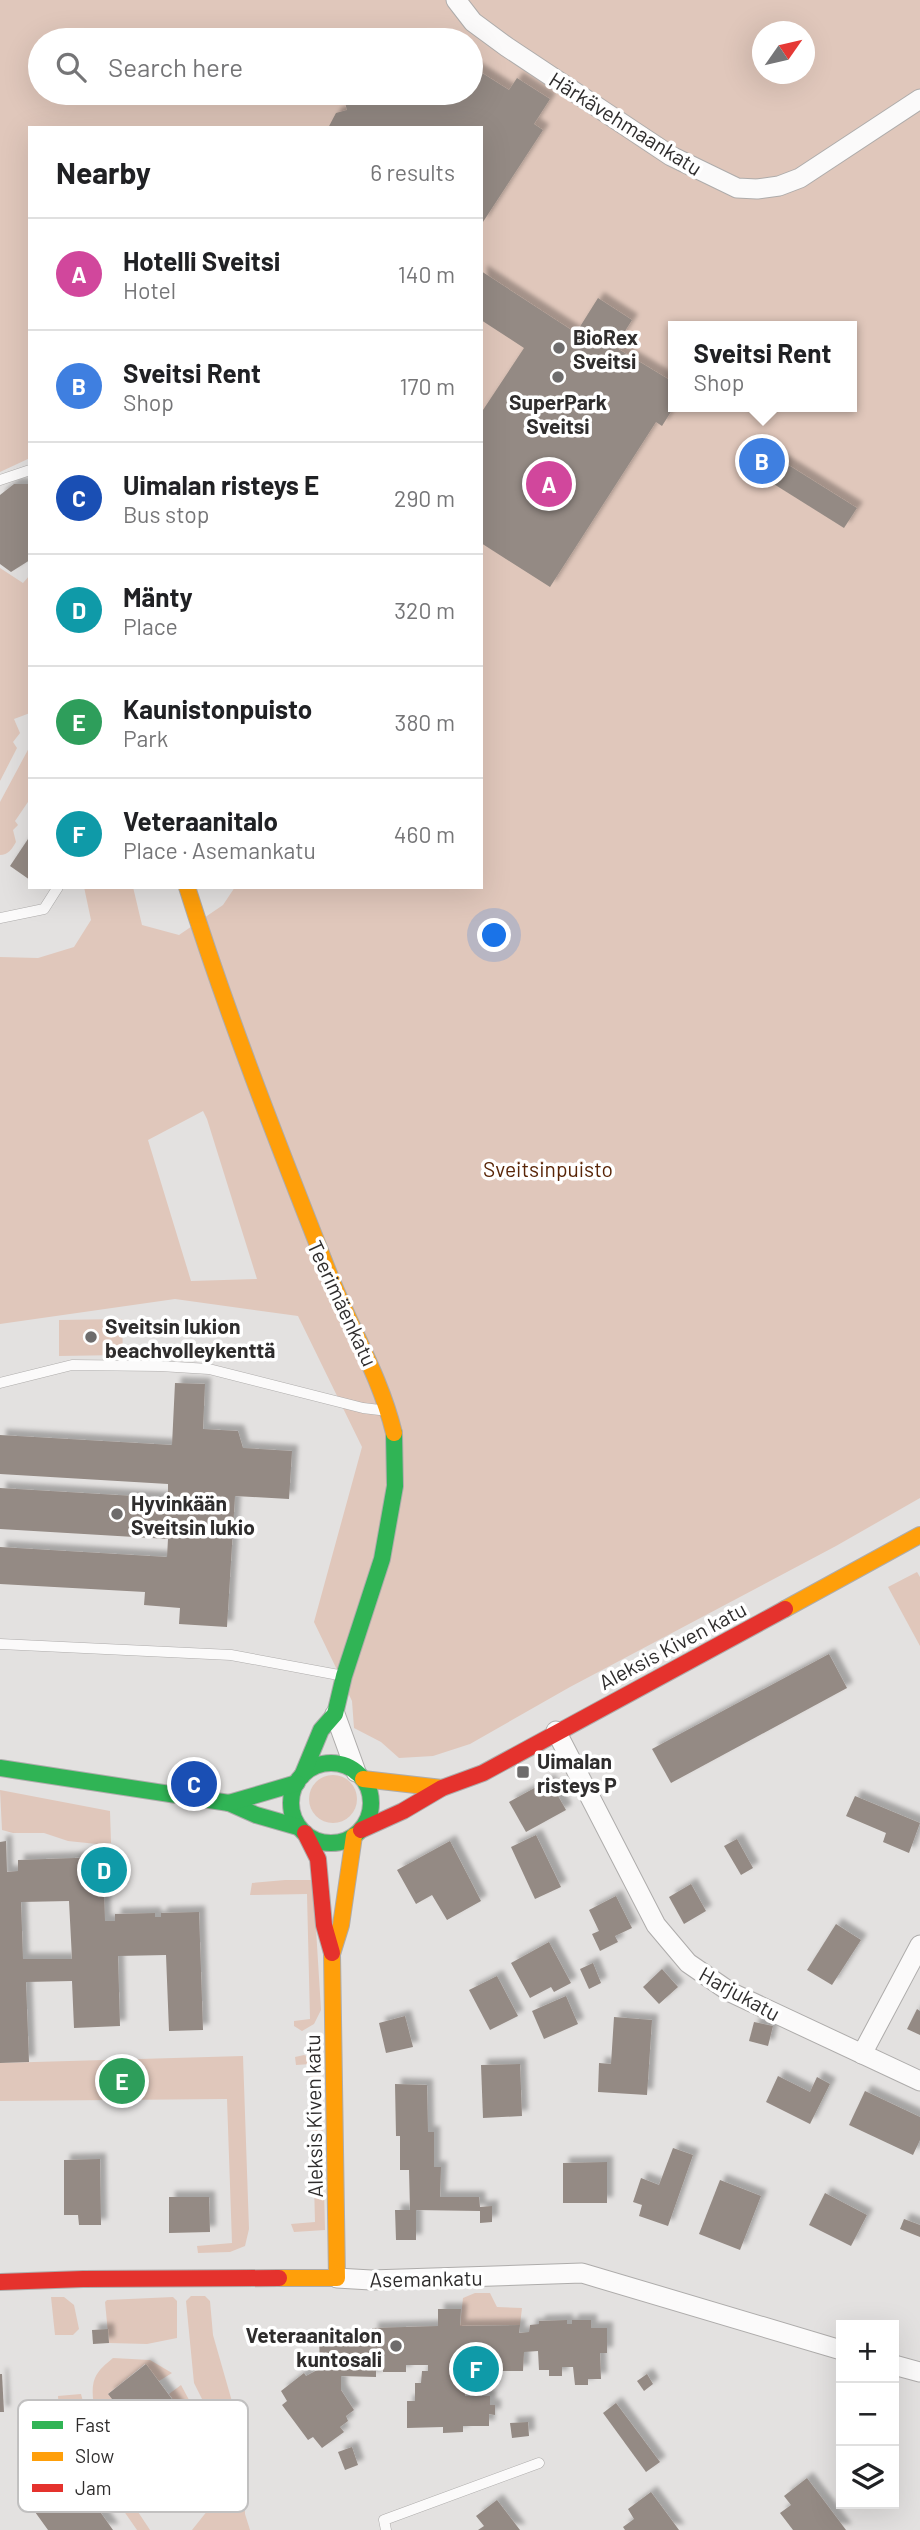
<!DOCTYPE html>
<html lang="en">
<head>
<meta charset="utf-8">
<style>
	:root { --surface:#fff; --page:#f6f6f6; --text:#202124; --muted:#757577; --line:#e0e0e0; --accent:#ea580c }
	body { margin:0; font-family:Barlow,sans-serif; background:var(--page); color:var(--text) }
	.controls { position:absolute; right:21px; bottom:21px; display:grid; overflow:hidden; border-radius:0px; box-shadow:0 7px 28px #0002 }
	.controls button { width:63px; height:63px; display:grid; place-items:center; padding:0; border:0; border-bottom:2px solid var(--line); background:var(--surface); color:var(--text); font:35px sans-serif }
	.compass { position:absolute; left:752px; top:21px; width:63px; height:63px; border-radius:50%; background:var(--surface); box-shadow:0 7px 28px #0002; rotate:56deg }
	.you { position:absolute; left:495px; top:936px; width:24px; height:24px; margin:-18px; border:5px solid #fff; border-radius:50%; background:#1a73e8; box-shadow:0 0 0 10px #1a73e833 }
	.badge { display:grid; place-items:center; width:46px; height:46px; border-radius:50%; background:var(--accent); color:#fff; font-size:23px; font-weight:700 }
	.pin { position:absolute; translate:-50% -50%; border:4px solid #fff; box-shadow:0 2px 7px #0006 }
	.popup { position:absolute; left:668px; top:321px; width:189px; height:91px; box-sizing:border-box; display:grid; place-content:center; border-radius:0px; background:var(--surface); filter:drop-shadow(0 2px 5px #0005); font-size:23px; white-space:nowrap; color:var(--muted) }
	.popup b { font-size:26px; color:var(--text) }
	.popup::after { content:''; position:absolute; left:50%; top:100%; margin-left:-14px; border:14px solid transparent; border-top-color:var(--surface) }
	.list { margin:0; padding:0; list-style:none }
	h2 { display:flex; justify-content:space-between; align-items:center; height:91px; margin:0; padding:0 28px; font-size:30px }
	h2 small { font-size:23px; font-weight:400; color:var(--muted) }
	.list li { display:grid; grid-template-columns:46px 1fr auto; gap:21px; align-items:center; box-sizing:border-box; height:112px; padding:0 28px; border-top:2px solid var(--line) }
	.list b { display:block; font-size:26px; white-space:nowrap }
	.list p { margin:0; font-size:23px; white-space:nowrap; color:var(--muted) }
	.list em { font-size:23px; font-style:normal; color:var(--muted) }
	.icon { flex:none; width:38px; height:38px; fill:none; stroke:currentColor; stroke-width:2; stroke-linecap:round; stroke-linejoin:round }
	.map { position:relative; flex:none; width:920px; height:2530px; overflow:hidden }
	.search { position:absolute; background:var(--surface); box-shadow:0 7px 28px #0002; left:28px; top:28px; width:455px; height:77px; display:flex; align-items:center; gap:18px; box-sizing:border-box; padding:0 24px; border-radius:38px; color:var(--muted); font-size:26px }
	.panel { position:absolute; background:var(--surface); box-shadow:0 7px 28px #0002; left:28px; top:126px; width:455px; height:763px; border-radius:0px }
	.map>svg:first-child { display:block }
	.green { fill:#e0c7bb; fill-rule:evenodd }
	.building { fill:#948a84; fill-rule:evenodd; filter:url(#shadow) }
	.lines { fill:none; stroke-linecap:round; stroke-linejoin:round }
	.lane-casing { stroke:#aeacab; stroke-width:11 }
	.street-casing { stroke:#aeacab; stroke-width:21 }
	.fast-casing { stroke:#aeacab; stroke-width:18 }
	.slow-casing { stroke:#aeacab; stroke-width:18 }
	.jam-casing { stroke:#aeacab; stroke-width:18 }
	.lane { stroke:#fbfafa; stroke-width:10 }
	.street { stroke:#fbfafa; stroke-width:19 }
	.fast { stroke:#30b455; stroke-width:16 }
	.slow { stroke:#ff9f0a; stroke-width:16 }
	.jam { stroke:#e5322d; stroke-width:16 }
	.poi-dot { fill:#6e6c6c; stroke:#fff; stroke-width:2.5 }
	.labels { text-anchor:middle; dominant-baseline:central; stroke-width:7; stroke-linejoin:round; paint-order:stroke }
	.street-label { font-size:21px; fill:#2f2d2d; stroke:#fff }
	.poi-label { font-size:21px; font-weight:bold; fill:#2f2d2d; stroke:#fff; text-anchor:start }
	.park-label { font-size:21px; fill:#592507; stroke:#fff }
	.key { fill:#fff; stroke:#c1c0c0; stroke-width:2 }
	.key-label { font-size:19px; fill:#2f2d2d }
</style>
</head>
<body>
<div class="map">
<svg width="920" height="2530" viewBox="0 0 920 2530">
	<defs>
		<filter id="shadow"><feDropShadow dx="6" dy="-6" stdDeviation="2" flood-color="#0004"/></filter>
	</defs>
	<rect width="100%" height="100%" fill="#e3e1e0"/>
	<g class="green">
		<path d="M0 0H920V1498L836 1546 570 1687 470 1744 433 1756 399 1758 381 1742 354 1728 352 1701 314 1622 362 1447 298 1316 175 1299 0 1324V957L38 958 74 947 91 920 84 887H133L142 925 179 935 223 905 235 887H481V128H30V458L0 472ZM762 32H804V74H762ZM40 40H471V93H40ZM673 326H851V407H673ZM203 1111 207 1119 257 1279 191 1281 148 1140Z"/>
		<path d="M0 568 23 583 30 575V713L14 719 20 733 13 742 17 748 0 781Z"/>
		<path d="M30 746V799L15 821 18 825 13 830 16 842C12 849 8 855 0 855V802Z"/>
		<path d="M122 1319 123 1355 59 1356V1320Z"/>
		<path d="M917 1572 920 1577V1646L888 1587Z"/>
		<circle cx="333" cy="1799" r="24"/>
		<path d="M0 1790 110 1811 111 1843 106 1845 68 1841 44 1833H13L2 1830Z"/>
		<path d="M285 1880H313L321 2010 314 2024 302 2031 294 2026V2021L310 2019 307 1894 250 1895 252 1883Z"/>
		<path d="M304 2055 316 2059 321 2072 325 2230 294 2232 291 2224 315 2222 311 2064 296 2065 295 2057Z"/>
		<path d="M243 2056 249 2229 245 2246 230 2252 198 2253 197 2246 232 2243 227 2099 0 2101V2063Z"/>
		<path d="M475 2293H490L497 2307 522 2308 520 2325 460 2326 463 2298Z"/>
		<path d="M191 2296H205L210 2301 213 2335 235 2412 244 2472 245 2514 250 2530H192L208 2510 214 2477V2442L212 2419 194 2383 186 2301Z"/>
		<path d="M51 2297H64L74 2305 79 2329 73 2335H55Z"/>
		<path d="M173 2297 177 2301V2338L147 2344 109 2343 105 2302 107 2300Z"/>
		<path d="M113 2358 150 2360 172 2373 159 2381 145 2364 108 2394 145 2442 164 2428 167 2432 138 2455 115 2463C105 2445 86 2398 95 2378 99 2369 106 2364 113 2358Z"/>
		<path d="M181 2385 202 2424 201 2440 196 2448C186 2451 175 2454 168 2444L173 2435 178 2440 185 2434 189 2422 169 2394Z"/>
		<path d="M81 2394 95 2447 150 2530H137L66 2428 60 2431 58 2396Z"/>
	</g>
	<g class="building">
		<path d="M471 66 509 90 517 78 550 99 534 124 543 130 481 225V128H328L336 113 347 110 344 99 349 93H471Z"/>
		<path d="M481 271 576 333 598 298 632 320 615 347 673 382 674 407 662 426 656 422 550 587 481 543V413L524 348 481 320Z"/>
		<path d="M758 446 857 508 844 528 745 466Z"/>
		<path d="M14 484H30V560L11 572 0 564V495Z"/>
		<path d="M30 836V880L10 866Z"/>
		<path d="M175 1383 205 1384 203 1429 238 1431 243 1448 292 1451 289 1499 235 1496 227 1627 179 1624 180 1608 144 1605 145 1592 0 1584V1547L167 1557 168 1539 0 1529V1488L168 1498V1484L0 1474V1435L172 1445Z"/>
		<path d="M829 1654 847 1688 671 1783 652 1749Z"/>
		<path d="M549 1780 566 1810 526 1832 509 1802Z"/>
		<path d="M855 1796 920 1823 909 1853 883 1842 886 1833 846 1816Z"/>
		<path d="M536 1835 561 1887 535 1899 511 1847Z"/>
		<path d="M737 1839 753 1868 741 1875 724 1846Z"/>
		<path d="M6 1841 7 1872 18 1871V1860L103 1857 105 1921H115V1914L155 1913V1917H161V1913L199 1912 203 2030 169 2031 166 1955 118 1956 120 2026 74 2028 72 1981 26 1982 29 2062 0 2063V1842ZM69 1901 72 1959H23L21 1902Z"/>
		<path d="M450 1841 481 1901 447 1920 432 1895 416 1904 397 1870Z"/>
		<path d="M691 1884 706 1911 684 1924 669 1897Z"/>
		<path d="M616 1896 632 1928 615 1936 618 1942 600 1951 592 1934 599 1931 589 1910Z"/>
		<path d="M836 1924 861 1940 832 1985 807 1970Z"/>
		<path d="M549 1942 571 1983 554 1992 551 1987 530 1998 511 1963Z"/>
		<path d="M593 1963 601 1983 589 1989 580 1969Z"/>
		<path d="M662 1969 678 1987 659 2004 643 1987Z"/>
		<path d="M497 1976 518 2016 490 2030 469 1990Z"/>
		<path d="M566 1996 578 2024 544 2039 532 2011Z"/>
		<path d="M917 2009 920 2011V2035L907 2029Z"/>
		<path d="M405 2016 413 2047 386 2053 379 2023Z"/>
		<path d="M614 2017 652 2020 647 2095 598 2092 599 2063 611 2064Z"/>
		<path d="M754 2022 773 2026 768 2046 749 2041Z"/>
		<path d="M520 2064 522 2116 483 2118 481 2065Z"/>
		<path d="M778 2076 810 2092 817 2077 830 2084 810 2124 766 2102Z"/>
		<path d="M395 2084 427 2085 428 2132H434V2167H441L440 2197H479L480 2207 492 2206V2222L480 2223V2211L416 2210V2240H396L395 2210H410L409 2170H400V2136H396Z"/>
		<path d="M865 2091 920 2117V2140L913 2155 849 2125Z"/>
		<path d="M673 2148 693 2155 668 2226 639 2216 642 2205 633 2202 641 2178 659 2185Z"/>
		<path d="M100 2159 101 2225H79L78 2215H64V2160Z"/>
		<path d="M607 2162V2203H563V2163Z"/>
		<path d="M720 2180 761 2196 740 2250 699 2234Z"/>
		<path d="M825 2193 867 2215 851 2246 809 2225Z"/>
		<path d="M169 2197H209L210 2232 169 2233Z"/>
		<path d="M904 2219 920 2225V2237L900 2229Z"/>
		<path d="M438 2309H461L460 2326 520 2325 519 2333 529 2332 530 2325 539 2324V2321L567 2320V2324H572V2320H591V2328H607V2353H600L601 2379H588V2385H575L573 2367H562V2376H549V2370H539L538 2351 524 2352 523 2371H466L465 2396H490V2405H495V2415L489 2414V2426H463V2432L443 2433V2427L407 2428V2401H415V2383H421L422 2371H428V2365H406V2372H383V2365H376V2377L341 2376V2390L354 2410 346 2416 348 2421 340 2427 344 2432 322 2448 313 2437 308 2440 282 2405 287 2401 281 2391 304 2373 306 2376 323 2367 320 2361 319 2340 372 2341V2328L438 2326Z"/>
		<path d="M108 2329 109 2343 93 2344 92 2330Z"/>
		<path d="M146 2364 189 2422 181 2428 185 2434 177 2440 166 2426 146 2442 108 2394Z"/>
		<path d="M0 2374H2L4 2412H0Z"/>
		<path d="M647 2374 653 2384 644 2391 637 2381Z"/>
		<path d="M616 2403 660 2462 646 2472 603 2413Z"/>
		<path d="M528 2422 529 2436 512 2438 510 2423Z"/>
		<path d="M352 2447 358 2465 345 2470 338 2452Z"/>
		<path d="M807 2478 846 2530H793L780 2513 791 2505 784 2496Z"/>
		<path d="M81 2485 113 2530H48L30 2505 53 2488 62 2500Z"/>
		<path d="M651 2492 679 2530H625L623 2527 634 2519 628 2509Z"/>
		<path d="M497 2500 520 2530H478L484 2526 476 2516Z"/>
	</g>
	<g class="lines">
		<defs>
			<g id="lane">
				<path d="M0 480 30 470"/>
				<path d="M0 918 44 909 58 887"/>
				<path d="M0 1383 72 1365 160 1366 209 1369 363 1408 388 1411"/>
				<path d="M0 1644 231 1655 344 1676"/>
				<path d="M386 2530 384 2520 539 2463"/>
			</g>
			<g id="street">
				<path d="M456 0 473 22 507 47 671 156 737 188 757 189 779 186 800 178 920 99"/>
				<path d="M335 1714 356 1772"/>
				<path d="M556 1731 656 1925 688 1963 730 1992 920 2081"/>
				<path d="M862 2054 920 1945"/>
				<path d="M337 2278 371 2280 582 2273 841 2350"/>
				<path d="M894 2365 920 2372"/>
			</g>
			<g id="fast">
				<circle cx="331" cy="1803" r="40"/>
				<path d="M0 1768 229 1803 256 1815 298 1827"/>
				<path d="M302 1776 321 1730 335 1714 344 1676 382 1559 395 1486 394 1433"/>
				<path d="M229 1803 297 1783"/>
			</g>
			<g id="slow">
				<path d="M187 887C228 1017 278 1144 328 1271 349 1326 380 1375 394 1433"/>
				<path d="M785 1609 920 1535"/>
				<path d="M363 1779 442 1788"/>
				<path d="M279 2278H337L332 1954 341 1925 354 1836"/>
			</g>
			<g id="jam">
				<path d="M361 1830 403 1811 442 1788 483 1773 785 1609"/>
				<path d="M305 1833 318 1859 324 1925 332 1953"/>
				<path d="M0 2282 83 2279 279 2278"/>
			</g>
		</defs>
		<use href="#lane" class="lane-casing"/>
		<use href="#street" class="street-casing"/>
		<use href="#fast" class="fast-casing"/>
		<use href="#slow" class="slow-casing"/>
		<use href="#jam" class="jam-casing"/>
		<use href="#lane" class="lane"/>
		<use href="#street" class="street"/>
		<use href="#fast" class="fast"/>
		<use href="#slow" class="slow"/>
		<use href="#jam" class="jam"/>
	</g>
	<g class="poi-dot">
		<circle cx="559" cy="348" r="7"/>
		<circle cx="558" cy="377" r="7"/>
		<circle cx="91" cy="1337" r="7"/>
		<circle cx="117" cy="1514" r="7"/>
		<rect x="516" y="1765" width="14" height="14" rx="3.5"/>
		<circle cx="396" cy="2346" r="7"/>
	</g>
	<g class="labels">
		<g class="street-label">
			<text transform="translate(626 123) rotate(32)">Härkävehmaankatu</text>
			<text transform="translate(343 1303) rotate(65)">Teerimäenkatu</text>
			<text transform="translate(672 1645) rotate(-28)">Aleksis Kiven katu</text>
			<text transform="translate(740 1993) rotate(29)">Harjukatu</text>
			<text transform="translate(313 2116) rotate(-91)">Aleksis Kiven katu</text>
			<text transform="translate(426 2278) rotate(-1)">Asemankatu</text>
		</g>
		<g class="poi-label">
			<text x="573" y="336">BioRex<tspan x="573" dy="24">Sveitsi</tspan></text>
			<text x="558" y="401" text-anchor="middle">SuperPark<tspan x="558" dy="24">Sveitsi</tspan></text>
			<text x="105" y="1325">Sveitsin lukion<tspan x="105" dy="24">beachvolleykenttä</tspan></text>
			<text x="131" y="1502">Hyvinkään<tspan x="131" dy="24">Sveitsin lukio</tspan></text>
			<text x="537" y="1760">Uimalan<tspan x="537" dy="24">risteys P</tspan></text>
			<text x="382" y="2334" text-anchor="end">Veteraanitalon<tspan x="382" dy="24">kuntosali</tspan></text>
		</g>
		<g class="park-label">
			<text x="548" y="1168">Sveitsinpuisto</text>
		</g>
	</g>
	<rect x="18" y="2400" width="230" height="112" rx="10" class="key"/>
	<rect x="32" y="2421" width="31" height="8" fill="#30b455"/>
	<rect x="32" y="2452" width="31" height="9" fill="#ff9f0a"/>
	<rect x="32" y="2484" width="31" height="8" fill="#e5322d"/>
	<g class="key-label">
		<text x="75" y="2432">Fast</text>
		<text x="75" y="2463">Slow</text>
		<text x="75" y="2495">Jam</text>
	</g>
</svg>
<div class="controls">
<button>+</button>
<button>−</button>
<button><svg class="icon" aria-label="layers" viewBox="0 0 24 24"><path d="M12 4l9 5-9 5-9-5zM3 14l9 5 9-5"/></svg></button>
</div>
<svg class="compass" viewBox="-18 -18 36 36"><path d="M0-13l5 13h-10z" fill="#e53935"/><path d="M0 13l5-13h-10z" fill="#757577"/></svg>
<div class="you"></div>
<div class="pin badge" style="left:549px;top:484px;background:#d1479c">A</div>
<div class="pin badge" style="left:762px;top:461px;background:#3f7fe0">B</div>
<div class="popup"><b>Sveitsi Rent</b>Shop</div>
<div class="pin badge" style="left:194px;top:1784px;background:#1a4fb4">C</div>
<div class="pin badge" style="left:104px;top:1870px;background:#0f9aa8">D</div>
<div class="pin badge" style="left:122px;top:2081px;background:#2e9e5b">E</div>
<div class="pin badge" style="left:476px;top:2369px;background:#0f9aa8">F</div>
<div class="search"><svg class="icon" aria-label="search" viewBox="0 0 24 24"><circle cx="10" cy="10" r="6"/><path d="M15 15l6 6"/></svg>Search here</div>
<section class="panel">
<h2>Nearby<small>6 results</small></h2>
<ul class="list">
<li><span class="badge" style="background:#d1479c">A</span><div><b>Hotelli Sveitsi</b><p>Hotel</p></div><em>140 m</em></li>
<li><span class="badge" style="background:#3f7fe0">B</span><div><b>Sveitsi Rent</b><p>Shop</p></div><em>170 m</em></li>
<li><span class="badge" style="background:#1a4fb4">C</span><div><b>Uimalan risteys E</b><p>Bus stop</p></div><em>290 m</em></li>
<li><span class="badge" style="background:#0f9aa8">D</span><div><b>Mänty</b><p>Place</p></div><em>320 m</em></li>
<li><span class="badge" style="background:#2e9e5b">E</span><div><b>Kaunistonpuisto</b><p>Park</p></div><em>380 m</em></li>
<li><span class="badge" style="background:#0f9aa8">F</span><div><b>Veteraanitalo</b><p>Place · Asemankatu</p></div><em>460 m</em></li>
</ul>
</section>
</div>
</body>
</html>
